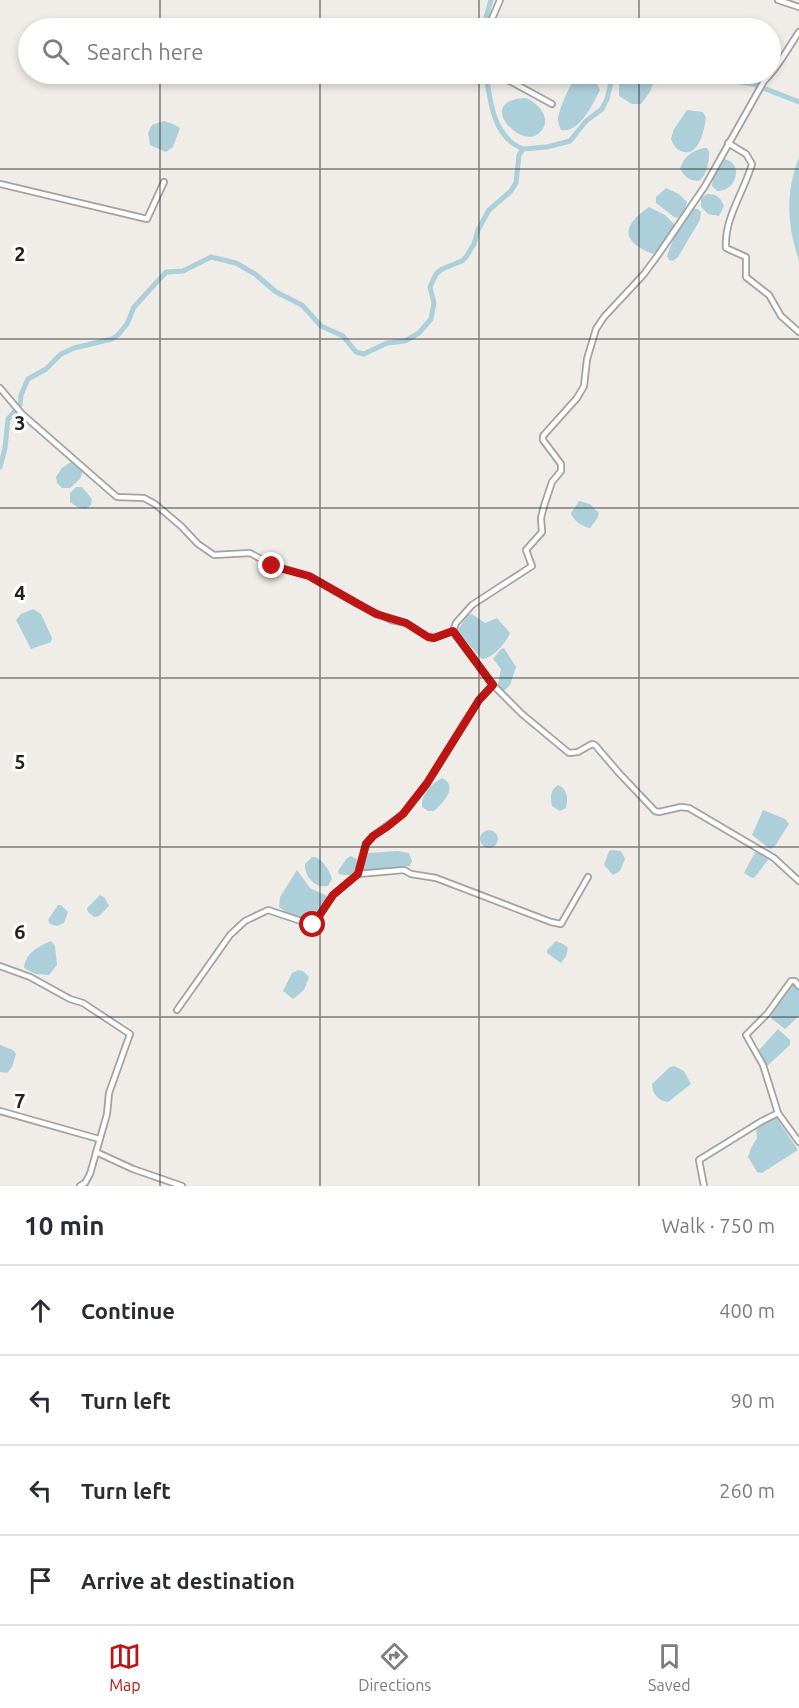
<!DOCTYPE html>
<html lang="en">
<head>
<meta charset="utf-8">
<style>
	:root { --surface:#fff; --page:#f7f7f7; --text:#2b2b33; --muted:#7c7c81; --line:#e1e1e2; --accent:#bd1514 }
	body { margin:0; font-family:Ubuntu,sans-serif; background:var(--page); color:var(--text) }
	.stop { position:absolute; width:18px; height:18px; margin:-14px; border:4px solid #bd1514; border-radius:50%; background:#fff }
	.stop.end { background:#bd1514; border-color:#fff; box-shadow:0 2px 6px #0008 }
	.list { margin:0; padding:0; list-style:none }
	h2 { display:flex; justify-content:space-between; align-items:center; height:78px; margin:0; padding:0 24px; font-size:26px }
	h2 small { font-size:20px; font-weight:400; color:var(--muted) }
	.list li { display:grid; grid-template-columns:39px 1fr auto; gap:18px; align-items:center; box-sizing:border-box; height:90px; padding:0 24px; border-top:2px solid var(--line) }
	.list b { display:block; font-size:22px; white-space:nowrap }
	.list em { font-size:20px; font-style:normal; color:var(--muted) }
	.icon { flex:none; width:33px; height:33px; fill:none; stroke:currentColor; stroke-width:2; stroke-linecap:round; stroke-linejoin:round }
	.map { position:relative; flex:none; width:799px; height:1186px; overflow:hidden }
	.search { position:absolute; background:var(--surface); box-shadow:0 3px 9px #0003; left:18px; right:18px; top:18px; height:66px; display:flex; align-items:center; gap:15px; box-sizing:border-box; padding:0 21px; border-radius:33px; color:var(--muted); font-size:22px }
	.sheet { height:438px; background:var(--surface) }
	nav { display:flex; justify-content:space-around; align-items:center; box-sizing:border-box; height:84px; border-top:2px solid var(--line); background:var(--surface); font-size:16px; color:var(--muted) }
	nav a { display:grid; justify-items:center; gap:3px }
	nav .on { color:var(--accent) }
	.map>svg:first-child { display:block }
	.water { fill:#adcfd9 }
	.lines { fill:none; stroke-linecap:round; stroke-linejoin:round }
	.canal { stroke:#adcfd9; stroke-width:5 }
	.minor-casing { stroke:#a2a2a2; stroke-width:8 }
	.minor { stroke:#fff; stroke-width:4.5 }
	.route { stroke:#bd1514; stroke-width:8 }
	.grid { fill:none; stroke:#212121; stroke-width:1.5; stroke-opacity:0.55 }
	.grid-label { font-size:20px; text-anchor:middle; font-weight:bold; fill:#212121; stroke:#fff; stroke-width:6; stroke-linejoin:round; paint-order:stroke }
</style>
</head>
<body>
<div class="map">
<svg width="799" height="1186" viewBox="0 0 799 1186">
	<rect width="100%" height="100%" fill="#f0ede8"/>
	<g class="water">
		<path d="M625 74H644L654 80 650 92 641 104H632L619 96V83Z"/>
		<path d="M578 75C588 75 597 80 600 90 593 104 579 134 561 130 560 129 558 121 558 120 558 111 571 81 578 75Z"/>
		<path d="M526 98C540 104 554 121 538 134 520 149 474 100 526 98Z"/>
		<path d="M687 110 703 112 706 118C704 129 700 155 684 152 676 150 674 146 671 139L674 129Z"/>
		<path d="M164 121 173 124 180 128 173 147 166 152 150 145 148 133 152 125Z"/>
		<path d="M704 148H707L709 152C709 162 707 175 699 181 689 181 685 177 680 169 683 157 692 151 704 148Z"/>
		<path d="M799 157V261C787 224 785 194 799 157Z"/>
		<path d="M724 159C745 163 736 192 717 191L712 186C713 176 716 166 724 159Z"/>
		<path d="M666 188 679 194 687 202 684 212 678 218 674 217 656 203V197Z"/>
		<path d="M707 194C717 194 720 197 724 206L719 216 708 214 701 207V198Z"/>
		<path d="M649 207 665 215 675 225 662 246 653 254C621 242 621 226 649 207Z"/>
		<path d="M694 209H698L701 212 700 220 678 257 673 261 669 260 667 256 674 237Z"/>
		<path d="M71 462 83 471 80 479 70 488H62L57 483 56 477 62 468Z"/>
		<path d="M76 487H82L92 499 91 505 86 509 79 508 70 502V493Z"/>
		<path d="M579 501 590 504 599 513 597 519 590 528C583 527 573 521 571 513Z"/>
		<path d="M33 609 41 614 52 638 51 642 31 649 16 620 21 614Z"/>
		<path d="M472 614 485 623 497 618 510 633C506 643 494 657 483 659L481 658 457 631 468 615Z"/>
		<path d="M504 648 516 667 510 685 504 691 498 685 501 669 493 659 501 649Z"/>
		<path d="M442 778C459 786 443 803 434 811H428L422 807C421 794 431 784 442 778Z"/>
		<path d="M558 785C568 789 568 799 566 808L560 811 552 806C550 797 550 790 558 785Z"/>
		<path d="M763 810 785 819 789 824 775 846 770 849 752 835Z"/>
		<circle cx="489" cy="839" r="9"/>
		<path d="M613 850 621 851 625 859 620 871 613 875 604 865 609 851Z"/>
		<path d="M398 851 409 853 412 861 410 866 362 871 368 853Z"/>
		<path d="M755 852 766 856 768 860 755 877 752 878 744 873Z"/>
		<path d="M351 856 358 860 357 870C351 876 347 876 339 874L338 871 347 858Z"/>
		<path d="M312 857H316C323 861 330 871 332 879L328 886C316 889 304 877 305 864Z"/>
		<path d="M297 870 310 888 327 896 321 911 312 923 291 916 279 907 280 897Z"/>
		<path d="M100 895 105 898 109 906 99 916 94 917 88 912 87 908Z"/>
		<path d="M58 905H61L68 912 64 923 57 926 50 924 48 920Z"/>
		<path d="M51 941 55 946 57 965 49 975 35 974 24 968C25 954 38 946 51 941Z"/>
		<path d="M556 941 565 945 568 948 566 956 561 963 547 953V950Z"/>
		<path d="M298 970 303 971 309 977 304 990 293 999 283 991 292 973Z"/>
		<path d="M793 983 799 989V1016L785 1029 772 1019 771 1015Z"/>
		<path d="M778 1029 790 1040V1045L767 1066 761 1059 759 1050Z"/>
		<path d="M0 1045 13 1050 16 1054 12 1067 7 1073 0 1072Z"/>
		<path d="M674 1066 684 1071 691 1084 668 1102C658 1101 652 1093 652 1084L670 1067Z"/>
		<path d="M776 1117 798 1150 765 1171 762 1173 757 1172 748 1157 751 1148 757 1138 756 1128Z"/>
	</g>
	<g class="lines">
		<g class="canal">
			<path d="M483 28 491 0"/>
			<path d="M486 74C490 101 493 137 523 149"/>
			<path d="M692 74 753 84 799 102"/>
			<path d="M0 467 5 448 8 419 20 405 21 395 28 379 46 369 61 354 74 348 112 339 118 335 127 324 134 307 166 272 183 271 211 257 236 263 255 274 276 292 302 305 321 326 343 336 356 352 364 354 387 343 405 341 419 333 431 319 434 303 430 287 436 274 442 269 462 261 466 257 474 244 478 230 489 210 510 192 516 183 519 155 523 149 547 147 570 141 586 121 602 109 607 99 613 74"/>
		</g>
		<defs>
			<g id="minor">
				<path d="M778 0 799 7"/>
				<path d="M488 28 500 0"/>
				<path d="M497 74 552 104"/>
				<path d="M728 143 746 154 752 164C744 192 724 218 726 248L746 257V277L769 295 781 316 799 332"/>
				<path d="M0 184 147 219 164 182"/>
				<path d="M0 388 22 414 110 491 117 497 144 498 155 504 181 526 198 544 214 555 250 553 272 565 309 576 357 604 391 620 406 623 428 637 434 638 453 631 493 685 522 714 569 753 578 752 592 744 595 745 619 773 655 811 659 812 681 807 689 808 774 858 799 881"/>
				<path d="M453 631 456 623 472 605 532 566 526 550 542 532 541 518 544 506 552 482 561 471V464L543 440V436L577 398 584 386 587 359 596 329 604 317 644 274 658 255 705 186 764 81C779 67 787 49 799 32"/>
				<path d="M358 874 404 870 411 874 436 878 551 922 561 924 588 877"/>
				<path d="M0 966 30 977 70 999 83 1003 130 1034 109 1093 107 1114 90 1174 85 1183 80 1186"/>
				<path d="M177 1010 230 935 245 921 268 910 313 925 333 895 358 874 366 844 373 836 403 814 427 784 479 700 493 685"/>
				<path d="M0 1111 99 1139"/>
				<path d="M778 1113 763 1065 746 1035 767 1014 791 981H795L799 986"/>
				<path d="M96 1152 133 1169 182 1186"/>
				<path d="M704 1186 699 1160 762 1121 778 1113 799 1142"/>
			</g>
		</defs>
		<use href="#minor" class="minor-casing"/>
		<use href="#minor" class="minor"/>
	</g>
	<g class="lines">
		<path class="route" d="M272 566 309 576 376 614 406 623 428 637 434 638 453 631 493 685 479 700 427 783 403 814 387 827 373 836 366 844 358 874 333 895 313 925"/>
	</g>
	<path class="grid" d="M160 0V28M320 0V28M479 0V28M639 0V28M160 74V1186M320 74V1186M479 74V1186M639 74V1186M0 169H799M0 339H799M0 508H799M0 678H799M0 847H799M0 1017H799"/>
	<g class="grid-label">
		<text x="20" y="261">2</text>
		<text x="20" y="430">3</text>
		<text x="20" y="600">4</text>
		<text x="20" y="769">5</text>
		<text x="20" y="939">6</text>
		<text x="20" y="1108">7</text>
	</g>
</svg>
<div class="stop" style="left:313px;top:925px"></div>
<div class="stop end" style="left:272px;top:566px"></div>
<div class="search"><svg class="icon" aria-label="search" viewBox="0 0 24 24"><circle cx="10" cy="10" r="6"/><path d="M15 15l6 6"/></svg>Search here</div>
</div>
<section class="sheet">
<h2>10 min<small>Walk · 750 m</small></h2>
<ul class="list">
<li><svg class="icon" aria-label="ahead" viewBox="0 0 24 24"><path d="M12 20V5M6 11l6-6 6 6"/></svg><div><b>Continue</b></div><em>400 m</em></li>
<li><svg class="icon" aria-label="left" viewBox="0 0 24 24"><path d="M17 20v-9H6M10 6l-5 5 5 5"/></svg><div><b>Turn left</b></div><em>90 m</em></li>
<li><svg class="icon" aria-label="left" viewBox="0 0 24 24"><path d="M17 20v-9H6M10 6l-5 5 5 5"/></svg><div><b>Turn left</b></div><em>260 m</em></li>
<li><svg class="icon" aria-label="arrive" viewBox="0 0 24 24"><path d="M6 21V4h12l-3 4 3 4H6"/></svg><div><b>Arrive at destination</b></div></li>
</ul>
</section>
<nav>
<a class="on"><svg class="icon" aria-label="map" viewBox="0 0 24 24"><path d="M3 6l6-2 6 2 6-2v14l-6 2-6-2-6 2zM9 4v14M15 6v14"/></svg>Map</a>
<a><svg class="icon" aria-label="directions" viewBox="0 0 24 24"><path d="M12 3l9 9-9 9-9-9zM9 14v-3h6M13 9l2 2-2 2"/></svg>Directions</a>
<a><svg class="icon" aria-label="saved" viewBox="0 0 24 24"><path d="M7 4h10v16l-5-4-5 4z"/></svg>Saved</a>
</nav>
</body>
</html>
